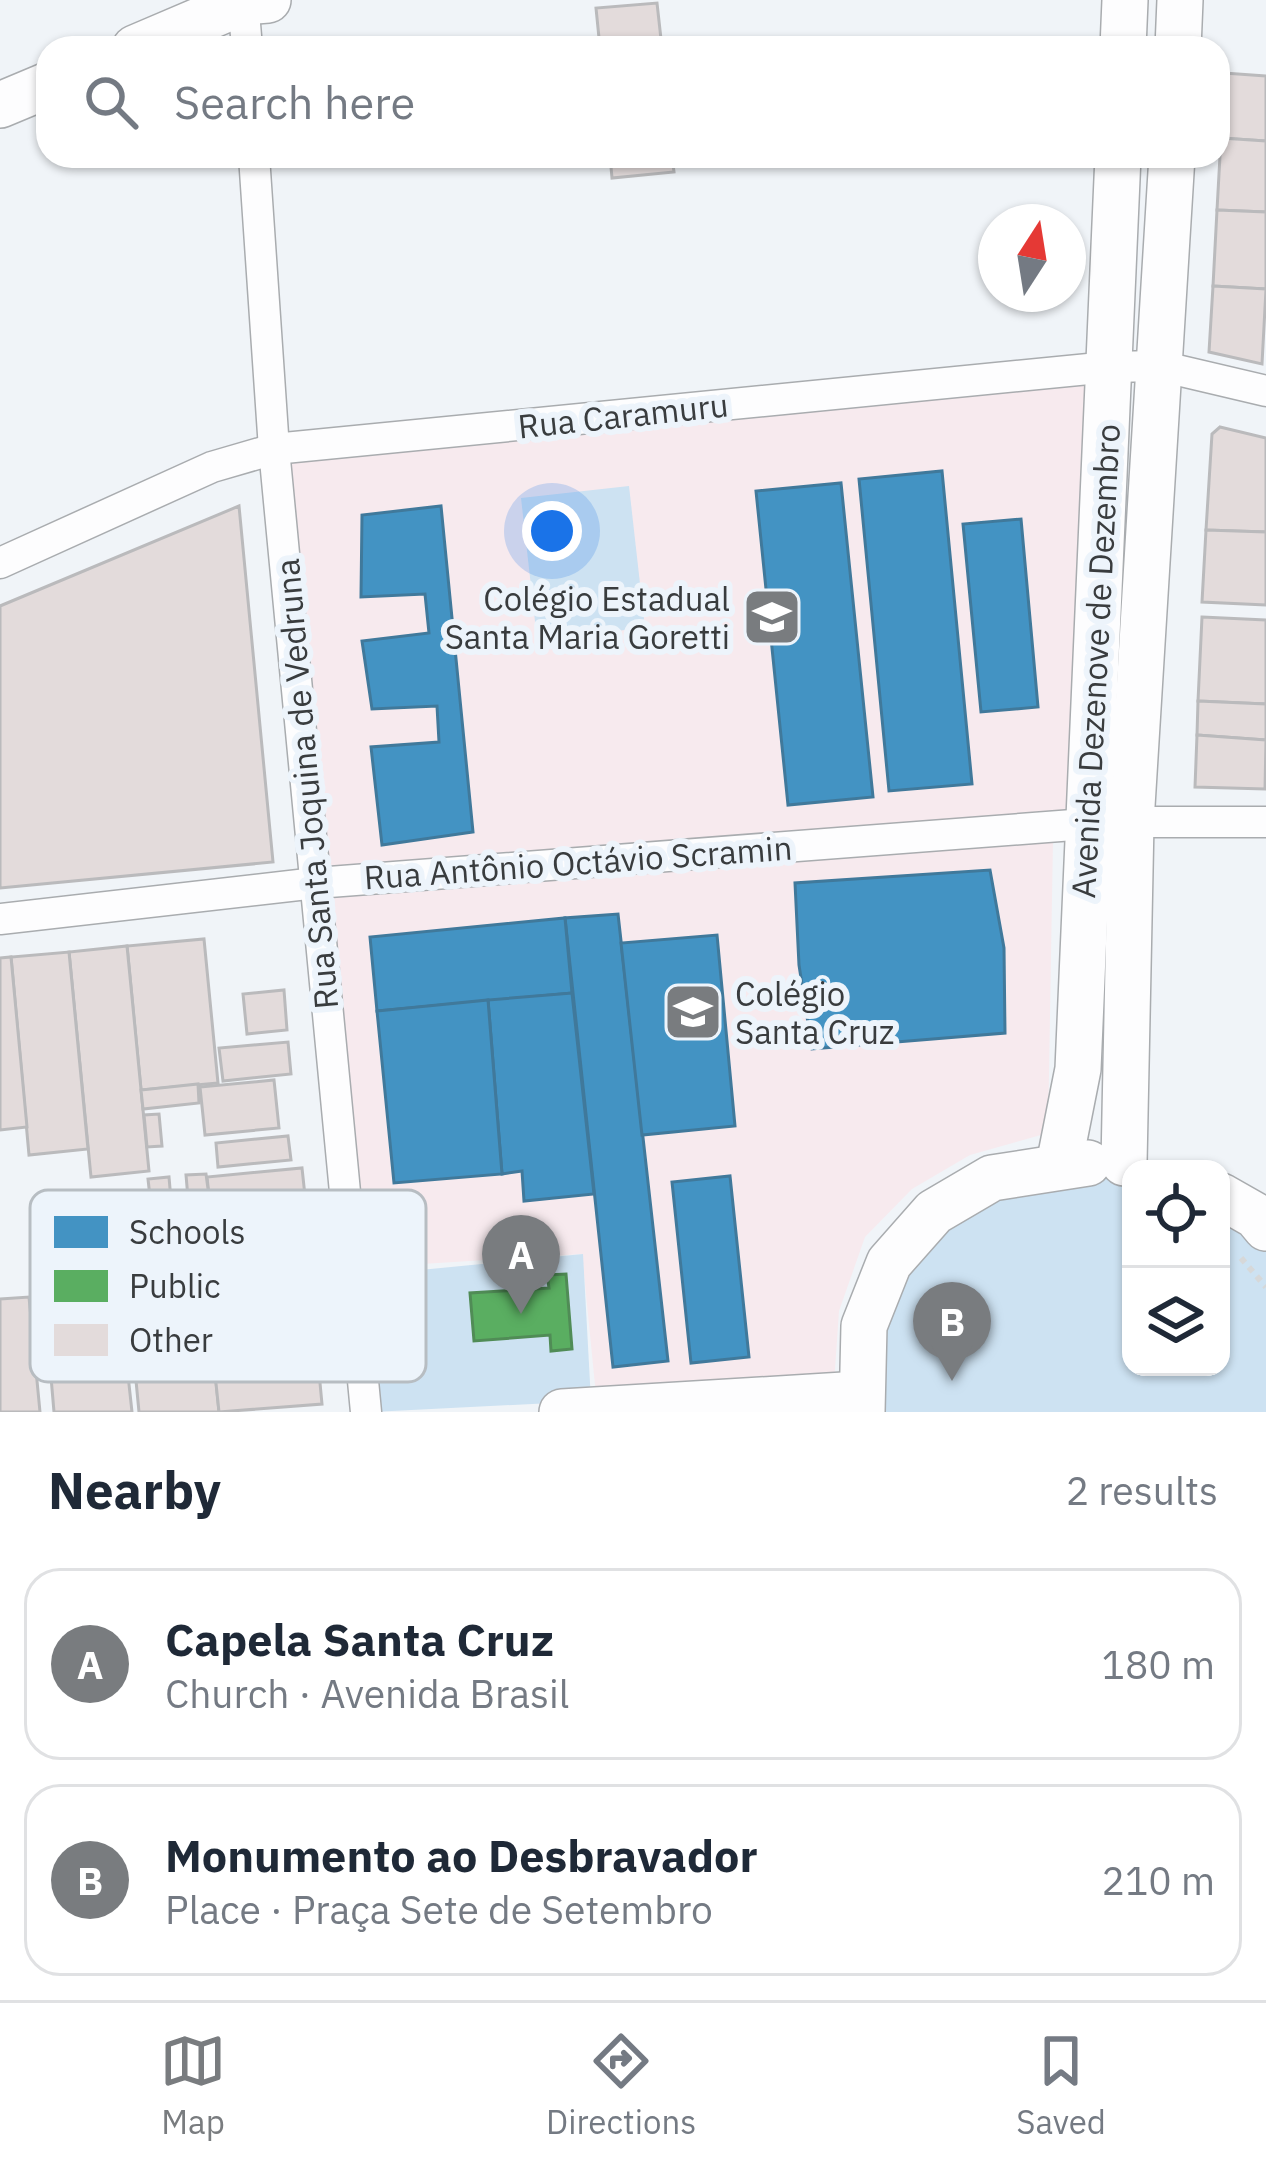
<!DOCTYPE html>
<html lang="en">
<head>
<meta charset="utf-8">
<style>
	:root { --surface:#fff; --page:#f6f6f7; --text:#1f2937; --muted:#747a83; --line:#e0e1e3; --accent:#797c7f }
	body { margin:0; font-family:"IBM Plex Sans",sans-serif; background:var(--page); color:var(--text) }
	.controls { position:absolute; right:36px; bottom:36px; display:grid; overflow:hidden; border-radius:24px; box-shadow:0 3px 9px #0004 }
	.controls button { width:108px; height:108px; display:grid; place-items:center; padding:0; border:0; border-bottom:3px solid var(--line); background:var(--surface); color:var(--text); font:60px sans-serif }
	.compass { position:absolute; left:978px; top:204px; width:108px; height:108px; border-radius:50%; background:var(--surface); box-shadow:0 3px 9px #0004; rotate:12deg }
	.you { position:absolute; left:552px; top:531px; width:42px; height:42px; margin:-30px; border:9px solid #fff; border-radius:50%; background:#1a73e8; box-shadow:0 0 0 18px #1a73e833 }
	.badge { display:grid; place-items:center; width:78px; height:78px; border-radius:50%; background:var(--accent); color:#fff; font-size:39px; font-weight:700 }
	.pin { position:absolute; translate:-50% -99px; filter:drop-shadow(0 3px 6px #0008) }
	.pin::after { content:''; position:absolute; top:63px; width:42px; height:36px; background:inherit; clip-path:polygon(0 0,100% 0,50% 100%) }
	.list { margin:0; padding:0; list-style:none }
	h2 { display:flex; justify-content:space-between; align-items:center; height:156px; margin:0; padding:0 48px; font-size:51px }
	h2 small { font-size:39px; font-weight:400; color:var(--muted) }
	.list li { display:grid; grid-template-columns:78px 1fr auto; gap:36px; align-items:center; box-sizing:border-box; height:192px; margin:0 24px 24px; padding:0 24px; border:3px solid var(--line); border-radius:36px }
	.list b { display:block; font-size:45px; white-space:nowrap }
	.list p { margin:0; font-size:39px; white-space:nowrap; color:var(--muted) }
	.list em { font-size:39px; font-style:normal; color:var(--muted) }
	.icon { flex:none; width:66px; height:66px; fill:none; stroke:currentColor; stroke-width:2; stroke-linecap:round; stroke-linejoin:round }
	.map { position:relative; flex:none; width:1266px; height:1412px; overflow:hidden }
	.search { position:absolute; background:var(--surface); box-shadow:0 3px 9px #0004; left:36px; right:36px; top:36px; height:132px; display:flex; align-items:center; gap:30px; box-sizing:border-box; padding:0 42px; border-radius:36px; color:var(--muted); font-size:45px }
	.sheet { height:588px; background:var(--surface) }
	nav { display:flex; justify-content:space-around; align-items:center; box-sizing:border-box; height:168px; border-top:3px solid var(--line); background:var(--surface); font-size:33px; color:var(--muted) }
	nav a { display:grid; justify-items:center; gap:6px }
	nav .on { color:var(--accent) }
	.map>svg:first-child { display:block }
	.education { fill:#f7eaee }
	.green { fill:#cde2f2 }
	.schools { fill:#4393c3; stroke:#40799b; stroke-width:3 }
	.public { fill:#5aae61; stroke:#508c56; stroke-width:3 }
	.building { fill:#e3dbdb; stroke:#bababc; stroke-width:3 }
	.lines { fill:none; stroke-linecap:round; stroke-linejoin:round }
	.street-casing { stroke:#a9acaf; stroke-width:33 }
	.secondary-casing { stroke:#a9acaf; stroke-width:48 }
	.path { stroke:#d6d8d9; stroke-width:6; stroke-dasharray:6 6; stroke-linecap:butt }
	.street { stroke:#fdfdfe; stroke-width:30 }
	.secondary { stroke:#fdfdfe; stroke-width:45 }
	.labels { text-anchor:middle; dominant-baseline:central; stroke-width:12; stroke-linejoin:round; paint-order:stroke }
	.street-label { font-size:33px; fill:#393c3e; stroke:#edf4fb }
	.poi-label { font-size:33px; fill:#393c3e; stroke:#edf4fb; text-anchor:end }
	.key { fill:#edf4fb; stroke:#b7bdc2; stroke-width:3 }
	.key-label { font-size:33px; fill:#393c3e }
</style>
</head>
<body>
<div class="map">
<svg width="1266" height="1412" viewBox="0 0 1266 1412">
	<rect width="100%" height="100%" fill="#f0f4f8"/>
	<g class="education">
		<path d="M1097 368 1074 825 316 883 274 449Z"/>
		<path d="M1053 840 1048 1133 970 1155 912 1189 865 1237 839 1311 834 1384 597 1405 582 1254 358 1268 325 891Z"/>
	</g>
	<g class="green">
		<path d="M629 486 645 628 537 639 521 498Z"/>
		<path d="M1116 1162 1148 1169H1131V1367H1221V1196L1266 1228V1412H862L860 1394 934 1212Z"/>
		<path d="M583 1254 591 1401 372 1412 359 1276Z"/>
	</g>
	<g class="schools">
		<path d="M942 471 972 784 889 791 859 479Z"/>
		<path d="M841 483 873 797 788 805 756 491Z"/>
		<path d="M441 506 473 832 382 845 371 747 439 742 437 706 372 709 362 641 429 633 425 594 361 597 362 515Z"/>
		<path d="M1021 519 1038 707 981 712 963 524Z"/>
		<path d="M990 870 1004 948 1005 1033 812 1049 799 965 795 883Z"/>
		<path d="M618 914 668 1361 613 1367 565 918Z"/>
		<path d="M565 918 572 993 377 1011 370 937Z"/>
		<path d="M717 935 735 1126 642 1135 621 943Z"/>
		<path d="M572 993 594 1194 524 1201 522 1171 502 1174 488 1000Z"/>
		<path d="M488 1000 502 1174 394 1183 377 1011Z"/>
		<path d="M730 1176 749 1357 691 1363 672 1182Z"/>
	</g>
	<path class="public" d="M566 1274 572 1349 551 1351 550 1335 474 1341 470 1293 549 1288 547 1275Z"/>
	<g class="building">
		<path d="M657 3 662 48H600L596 8Z"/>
		<path d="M1224 73 1266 76V141L1221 138Z"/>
		<path d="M1221 138 1266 141V212L1217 210Z"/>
		<path d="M610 156H672L674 172 612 178Z"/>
		<path d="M1217 210 1266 212V289L1213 286Z"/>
		<path d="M1213 286 1266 289 1262 364 1209 352Z"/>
		<path d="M1220 427 1266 438V532L1206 530 1212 434Z"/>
		<path d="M239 506 273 862 0 888V606Z"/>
		<path d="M1206 530 1266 532V605L1202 602Z"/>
		<path d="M1202 617 1266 620V704L1198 701Z"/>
		<path d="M1198 701 1266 704V740L1197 735Z"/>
		<path d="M1197 735 1266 740 1265 789 1195 787Z"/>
		<path d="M204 939 218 1083 141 1090 127 946Z"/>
		<path d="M127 946 149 1171 91 1177 69 952Z"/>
		<path d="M69 952 88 1149 29 1155 11 957Z"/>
		<path d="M11 957 27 1127 0 1130V958Z"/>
		<path d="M284 990 287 1030 247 1034 243 994Z"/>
		<path d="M288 1042 291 1074 223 1081 219 1048Z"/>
		<path d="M274 1080 279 1128 205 1135 200 1087Z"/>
		<path d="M198 1084 199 1103 143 1109 141 1090Z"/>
		<path d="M159 1114 162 1146 147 1147 144 1115Z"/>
		<path d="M288 1136 291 1160 218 1167 216 1143Z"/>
		<path d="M302 1168 306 1205 258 1208 257 1201 210 1206 207 1177Z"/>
		<path d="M206 1174 211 1211 152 1215 148 1179 169 1177 171 1200 188 1198 186 1175Z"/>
		<path d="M110 1195 116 1246 92 1248 93 1261 117 1259 127 1361 103 1363 104 1377 128 1375 132 1412H54L51 1377 74 1375 73 1366 50 1369 40 1266 64 1264 63 1251 39 1253 34 1203Z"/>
		<path d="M207 1290 219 1412H139L128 1297Z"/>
		<path d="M29 1297 40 1412H0V1299Z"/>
		<path d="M312 1298 322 1404 219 1412 208 1308Z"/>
	</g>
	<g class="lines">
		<defs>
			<g id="street">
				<path d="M243 0 247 48"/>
				<path d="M254 156 274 449 366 1412"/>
				<path d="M0 563 212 467 274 449 1109 367 1160 366 1266 391"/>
				<path d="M1131 822H1266"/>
				<path d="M0 919 316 883 1086 824"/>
			</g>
			<g id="secondary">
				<path d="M135 48 243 2 268 0"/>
				<path d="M1123 48 1125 0"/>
				<path d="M1178 48 1180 0"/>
				<path d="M0 105 48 85"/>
				<path d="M1124 1163 1131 822 1172 156"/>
				<path d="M1059 1165 1078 1069 1118 156"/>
				<path d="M1221 1196 1256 1216 1266 1228"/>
				<path d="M562 1412 860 1394"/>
				<path d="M862 1412 864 1326 889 1263 934 1212 992 1178 1088 1163"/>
			</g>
		</defs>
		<use href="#street" class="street-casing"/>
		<use href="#secondary" class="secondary-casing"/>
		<path class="path" d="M1241 1258 1266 1287"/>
		<use href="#street" class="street"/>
		<use href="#secondary" class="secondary"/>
	</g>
	<defs>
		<symbol id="school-square" viewBox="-11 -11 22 22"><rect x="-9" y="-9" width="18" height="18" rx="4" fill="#797c7f" stroke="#edf4fb"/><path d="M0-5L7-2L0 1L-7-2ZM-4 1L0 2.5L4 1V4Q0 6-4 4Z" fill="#fff"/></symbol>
	</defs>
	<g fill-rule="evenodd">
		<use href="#school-square" x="739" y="584" width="66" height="66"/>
		<use href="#school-square" x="660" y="979" width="66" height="66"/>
	</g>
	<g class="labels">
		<g class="street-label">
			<text transform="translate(623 415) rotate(-6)">Rua Caramuru</text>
			<text transform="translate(1095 661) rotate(-87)">Avenida Dezenove de Dezembro</text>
			<text transform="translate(306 784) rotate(-95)">Rua Santa Joquina de Vedruna</text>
			<text transform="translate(578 862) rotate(-4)">Rua Antônio Octávio Scramin</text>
		</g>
		<g class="poi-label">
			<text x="730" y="598">Colégio Estadual<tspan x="730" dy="38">Santa Maria Goretti</tspan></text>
			<text x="735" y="993" text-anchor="start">Colégio<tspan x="735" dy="38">Santa Cruz</tspan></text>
		</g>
	</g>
	<rect x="30" y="1190" width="396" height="192" rx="18" class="key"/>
	<rect x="54" y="1216" width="54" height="32" fill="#4393c3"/>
	<rect x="54" y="1270" width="54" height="32" fill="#5aae61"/>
	<rect x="54" y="1324" width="54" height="32" fill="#e3dbdb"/>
	<g class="key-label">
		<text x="129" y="1244">Schools</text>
		<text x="129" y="1298">Public</text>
		<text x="129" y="1352">Other</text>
	</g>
</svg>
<div class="controls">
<button><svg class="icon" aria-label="locate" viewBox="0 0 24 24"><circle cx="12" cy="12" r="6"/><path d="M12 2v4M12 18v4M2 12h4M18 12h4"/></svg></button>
<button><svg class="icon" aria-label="layers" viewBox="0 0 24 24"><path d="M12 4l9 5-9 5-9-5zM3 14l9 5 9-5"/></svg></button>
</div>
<svg class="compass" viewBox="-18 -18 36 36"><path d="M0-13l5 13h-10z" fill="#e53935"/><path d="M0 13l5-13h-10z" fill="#747a83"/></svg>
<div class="you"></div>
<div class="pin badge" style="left:521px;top:1314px">A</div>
<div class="pin badge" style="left:952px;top:1381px">B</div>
<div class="search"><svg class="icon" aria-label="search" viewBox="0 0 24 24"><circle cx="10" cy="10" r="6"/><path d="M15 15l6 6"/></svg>Search here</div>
</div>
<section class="sheet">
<h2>Nearby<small>2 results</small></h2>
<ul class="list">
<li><span class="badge">A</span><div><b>Capela Santa Cruz</b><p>Church · Avenida Brasil</p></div><em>180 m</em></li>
<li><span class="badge">B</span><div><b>Monumento ao Desbravador</b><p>Place · Praça Sete de Setembro</p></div><em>210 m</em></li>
</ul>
</section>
<nav>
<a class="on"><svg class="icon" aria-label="map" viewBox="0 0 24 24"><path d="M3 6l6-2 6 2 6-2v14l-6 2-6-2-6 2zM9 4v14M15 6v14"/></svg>Map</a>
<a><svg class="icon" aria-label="directions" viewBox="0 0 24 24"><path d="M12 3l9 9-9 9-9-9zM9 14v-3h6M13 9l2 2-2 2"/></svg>Directions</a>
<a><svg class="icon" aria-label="saved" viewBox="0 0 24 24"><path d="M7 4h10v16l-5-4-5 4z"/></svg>Saved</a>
</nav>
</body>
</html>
